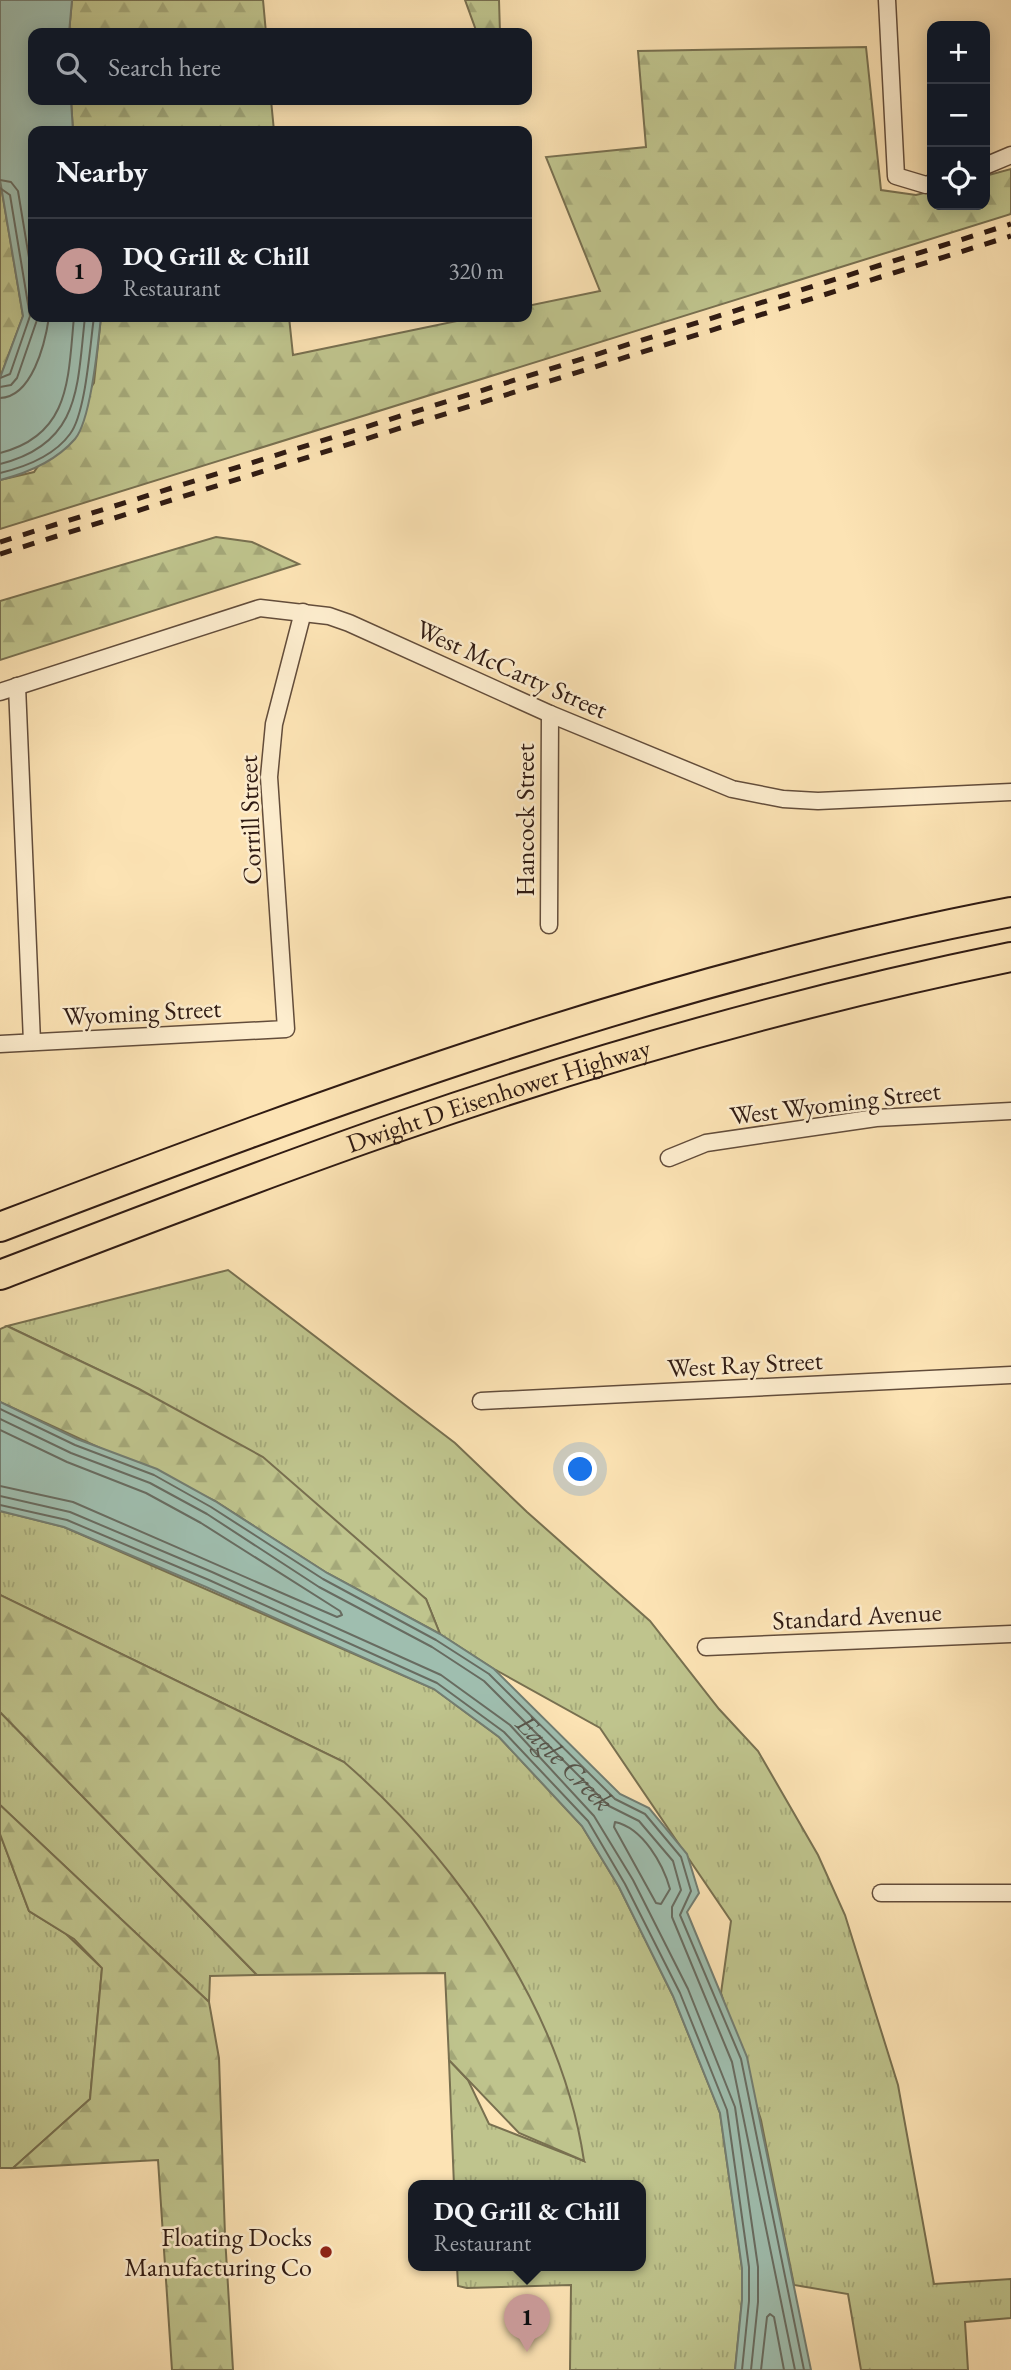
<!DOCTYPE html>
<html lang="en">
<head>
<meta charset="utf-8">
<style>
	:root { --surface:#171b24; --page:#242831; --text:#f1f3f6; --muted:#9ea1a6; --line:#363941; --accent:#c59692 }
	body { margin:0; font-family:"EB Garamond",serif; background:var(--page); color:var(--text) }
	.controls { position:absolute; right:21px; top:21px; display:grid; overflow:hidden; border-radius:14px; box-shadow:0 4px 18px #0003 }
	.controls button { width:63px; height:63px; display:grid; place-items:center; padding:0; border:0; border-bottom:2px solid var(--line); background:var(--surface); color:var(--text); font:35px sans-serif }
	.you { position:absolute; left:581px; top:1470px; width:24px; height:24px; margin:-18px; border:5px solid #fff; border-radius:50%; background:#1a73e8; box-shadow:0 0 0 10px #1a73e833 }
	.badge { display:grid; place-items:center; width:46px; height:46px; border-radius:50%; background:var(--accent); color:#111; font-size:23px; font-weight:700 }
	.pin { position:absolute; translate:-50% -58px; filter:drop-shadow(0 2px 4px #0008) }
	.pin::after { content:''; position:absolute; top:37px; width:24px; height:21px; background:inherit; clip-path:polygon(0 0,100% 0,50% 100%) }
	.popup { position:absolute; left:408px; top:2180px; width:238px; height:91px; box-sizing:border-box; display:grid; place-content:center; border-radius:14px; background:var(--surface); filter:drop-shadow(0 2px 5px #0005); font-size:23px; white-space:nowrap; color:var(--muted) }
	.popup b { font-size:26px; color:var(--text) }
	.popup::after { content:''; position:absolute; left:50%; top:100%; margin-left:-14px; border:14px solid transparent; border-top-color:var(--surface) }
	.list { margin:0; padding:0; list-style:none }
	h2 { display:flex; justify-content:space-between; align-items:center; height:91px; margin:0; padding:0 28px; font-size:30px }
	h2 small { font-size:23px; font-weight:400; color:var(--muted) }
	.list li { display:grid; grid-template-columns:46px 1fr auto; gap:21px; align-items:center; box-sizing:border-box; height:105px; padding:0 28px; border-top:2px solid var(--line) }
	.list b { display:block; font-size:26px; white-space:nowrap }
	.list p { margin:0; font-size:23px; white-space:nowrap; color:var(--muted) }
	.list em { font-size:23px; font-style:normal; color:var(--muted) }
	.icon { flex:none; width:38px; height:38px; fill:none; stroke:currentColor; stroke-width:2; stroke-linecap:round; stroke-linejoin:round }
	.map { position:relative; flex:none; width:1011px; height:2370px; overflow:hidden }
	.search { position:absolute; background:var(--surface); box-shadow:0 4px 18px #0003; left:28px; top:28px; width:504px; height:77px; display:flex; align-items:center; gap:18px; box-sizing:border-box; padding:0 24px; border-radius:14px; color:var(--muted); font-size:26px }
	.panel { position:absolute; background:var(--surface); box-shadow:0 4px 18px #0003; left:28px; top:126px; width:504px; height:196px; border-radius:14px }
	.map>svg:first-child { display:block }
	.grass { fill:url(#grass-tufts); stroke:#787050; stroke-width:2 }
	.forest { fill:url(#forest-firs); stroke:#787050; stroke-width:2 }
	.water { fill:#9fbeaf; stroke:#737d71; stroke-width:2 }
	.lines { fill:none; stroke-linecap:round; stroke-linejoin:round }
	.shore { stroke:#686c61; stroke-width:2 }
	.minor-casing { stroke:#634d3b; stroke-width:19 }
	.motorway-casing { stroke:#301b13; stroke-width:32 }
	.minor { stroke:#fdedce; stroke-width:16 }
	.motorway { stroke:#fce3b4; stroke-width:28 }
	.rail { stroke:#301b13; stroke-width:5; stroke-dasharray:12 12; stroke-linecap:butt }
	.poi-dot { fill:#8f2418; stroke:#fdedce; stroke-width:2.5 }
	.labels { text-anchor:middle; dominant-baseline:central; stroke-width:5; stroke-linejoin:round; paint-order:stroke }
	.street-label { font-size:26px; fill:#301b13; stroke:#fdedce }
	.poi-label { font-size:26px; fill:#301b13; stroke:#fdedce; text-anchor:end }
	.water-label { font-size:28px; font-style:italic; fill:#57544a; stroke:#fdedce }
</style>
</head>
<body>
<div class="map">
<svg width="1011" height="2370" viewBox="0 0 1011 2370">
	<defs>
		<pattern id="grass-tufts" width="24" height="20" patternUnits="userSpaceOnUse" patternTransform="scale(1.75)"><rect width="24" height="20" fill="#bfc48d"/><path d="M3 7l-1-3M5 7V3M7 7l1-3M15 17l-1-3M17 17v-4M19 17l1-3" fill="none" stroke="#a4a879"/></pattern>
		<pattern id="forest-firs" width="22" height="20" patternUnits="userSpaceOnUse" patternTransform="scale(1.75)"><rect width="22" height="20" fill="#bfc48d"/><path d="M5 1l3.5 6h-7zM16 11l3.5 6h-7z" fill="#a4a879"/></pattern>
	</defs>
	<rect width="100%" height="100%" fill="#fce3b4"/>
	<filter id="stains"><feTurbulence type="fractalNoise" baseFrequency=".00286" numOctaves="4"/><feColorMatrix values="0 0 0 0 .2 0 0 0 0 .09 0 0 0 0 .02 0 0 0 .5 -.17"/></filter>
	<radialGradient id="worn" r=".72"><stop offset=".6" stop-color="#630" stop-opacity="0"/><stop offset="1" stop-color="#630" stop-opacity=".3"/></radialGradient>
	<g class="grass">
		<path d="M228 1270 455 1443 527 1512 650 1621 719 1709 758 1751 818 1855 845 1915 898 2085 934 2284 1011 2279V2318L965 2322 968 2370H861L848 2294 794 2285 761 2120 721 1993 731 1921 600 1728 494 1669 440 1634 426 1599 139 1389 7 1326Z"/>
		<path d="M0 1511 64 1527 434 1689 499 1737 582 1826 619 1887 673 1996 720 2113 742 2268V2300L735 2370H570L571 2285 467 2288 458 2286 457 2266H641V2186H454L449 2060 468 2080 489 2124 584 2161 344 1762 0 1595Z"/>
		<path d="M0 1712 257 1975 210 1976 209 2002 0 1805Z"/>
		<path d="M0 1834 29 1911 66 1934 102 1968 90 2099 13 2168H0Z"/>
	</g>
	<g class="forest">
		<path d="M72 0H263L266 33H69Z"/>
		<path d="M465 0H499L500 33H477Z"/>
		<path d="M866 47 881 190 916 195 932 191V205H985V176L1011 169V214L0 529V480L34 472 94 383 101 317H289L293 355 476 317H527V306L600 291 546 157 646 147 638 51Z"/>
		<path d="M71 100H271L274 131H73Z"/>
		<path d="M0 180 23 316 0 378Z"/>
		<path d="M216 537 252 542 299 564 0 660V601Z"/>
		<path d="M7 1326 139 1389 263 1457 426 1599 440 1634 327 1573 215 1501 0 1402V1329Z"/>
		<path d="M0 1595 344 1762C457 1860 562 2010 584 2161L519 2133 449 2060 445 1973 257 1975 0 1712Z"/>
		<path d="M0 1805 209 2002 219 2058 225 2236 233 2370H172L158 2160 13 2168 90 2099 102 1968 74 1939 29 1911 0 1834Z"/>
	</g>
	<g class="water">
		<path d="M0 0H72L69 33H33V100H71L73 131H33V317H101C98 343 91 420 75 439 55 462 28 473 0 480V378L23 316 0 180Z"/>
		<path d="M0 1402 77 1439 157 1469 215 1501 327 1573 440 1634 494 1669 620 1794 649 1808 687 1854 699 1893 687 1912 747 2057 811 2370H735L742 2300V2268L720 2113 673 1996 619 1887 582 1826 499 1737 434 1689 206 1587 64 1527 0 1511Z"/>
	</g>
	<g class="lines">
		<g class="shore">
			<path d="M0 180 11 182 18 191 33 282"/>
			<path d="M0 188 10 195 30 316 10 374 0 378"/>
			<path d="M0 387 11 385 17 378 38 317"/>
			<path d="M0 398C32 397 45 344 49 317"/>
			<path d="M0 453C71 435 68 378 74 317"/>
			<path d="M0 464C81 444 77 387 85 317"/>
			<path d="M0 473C25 467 54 456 70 434 86 413 90 344 94 317"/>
			<path d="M0 1409 75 1445 154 1475 211 1507 323 1579 436 1640 489 1674 615 1799 645 1814 681 1857 691 1891 680 1915 741 2059 804 2370"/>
			<path id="s1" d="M0 1419 71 1453 150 1483 207 1514 319 1587 432 1647 484 1681 609 1806 639 1821 673 1861 681 1890 672 1907V1917L732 2062 795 2370"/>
			<path d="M0 1430 67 1462 146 1493 201 1523 340 1611 342 1615 337 1617 73 1502 0 1486"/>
			<path d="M0 1496 70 1512 212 1572 441 1675 510 1725 594 1816 633 1880 688 1989 735 2107 758 2267V2302L751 2370"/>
			<path d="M0 1505 67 1520 209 1580 437 1683 504 1732 588 1821 625 1884 680 1993 727 2110 749 2267V2301L742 2370"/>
			<path d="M615 1822C643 1828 663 1864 670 1889L661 1904 656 1903 614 1827Z"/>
			<path d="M761 2370 767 2317 770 2314 774 2317 784 2370"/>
		</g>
		<defs>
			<g id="minor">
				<path d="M887 0 896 176 926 185 932 183"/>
				<path d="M985 166 1011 155"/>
				<path d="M17 686 32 1042"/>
				<path d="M0 692 260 608 329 616 349 623 550 714 732 789 783 799 818 801 1011 792"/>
				<path d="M549 925 550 714"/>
				<path d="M0 1044 286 1029 269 777 274 724 303 612"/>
				<path d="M669 1158 706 1143 876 1118 1011 1111"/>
				<path d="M481 1401 1011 1375"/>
				<path d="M706 1647 1011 1634"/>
				<path d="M881 1893H1011"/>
			</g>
			<g id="motorway">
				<path d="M0 1227C329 1101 663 978 1011 912"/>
				<path id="s2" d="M0 1275C131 1225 262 1174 395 1128 596 1058 802 1000 1011 957"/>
			</g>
		</defs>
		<use href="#minor" class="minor-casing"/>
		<use href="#motorway" class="motorway-casing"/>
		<use href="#minor" class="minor"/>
		<use href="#motorway" class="motorway"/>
		<g class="rail">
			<path d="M0 542 1011 224"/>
			<path d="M0 554 1011 236"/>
		</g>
	</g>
	<circle class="poi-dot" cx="326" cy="2252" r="7"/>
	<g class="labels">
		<g class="street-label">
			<text transform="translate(512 669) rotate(24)">West McCarty Street</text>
			<text transform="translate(250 820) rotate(-92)">Corrill Street</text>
			<text transform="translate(525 820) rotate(-90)">Hancock Street</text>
			<text transform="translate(142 1012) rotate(-3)">Wyoming Street</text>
			<text stroke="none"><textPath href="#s2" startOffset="530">Dwight D Eisenhower Highway</textPath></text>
			<text transform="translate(835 1103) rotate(-7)">West Wyoming Street</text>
			<text transform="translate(745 1364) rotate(-3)">West Ray Street</text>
			<text transform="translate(857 1616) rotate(-3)">Standard Avenue</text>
		</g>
		<g class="poi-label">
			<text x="312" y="2237">Floating Docks<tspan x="312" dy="30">Manufacturing Co</tspan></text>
		</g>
		<g class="water-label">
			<text stroke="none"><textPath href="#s1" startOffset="667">Eagle Creek</textPath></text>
		</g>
	</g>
	<rect width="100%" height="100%" filter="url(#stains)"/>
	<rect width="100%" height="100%" fill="url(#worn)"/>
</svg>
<div class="controls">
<button>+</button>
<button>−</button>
<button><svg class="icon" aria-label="locate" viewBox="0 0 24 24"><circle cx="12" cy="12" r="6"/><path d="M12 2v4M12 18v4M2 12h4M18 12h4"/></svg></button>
</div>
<div class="you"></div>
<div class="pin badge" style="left:527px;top:2352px">1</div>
<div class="popup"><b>DQ Grill &amp; Chill</b>Restaurant</div>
<div class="search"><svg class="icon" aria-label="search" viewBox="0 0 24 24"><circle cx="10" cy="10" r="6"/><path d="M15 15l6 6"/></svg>Search here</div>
<section class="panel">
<h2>Nearby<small></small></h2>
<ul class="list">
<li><span class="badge">1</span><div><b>DQ Grill &amp; Chill</b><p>Restaurant</p></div><em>320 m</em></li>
</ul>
</section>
</div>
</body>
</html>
